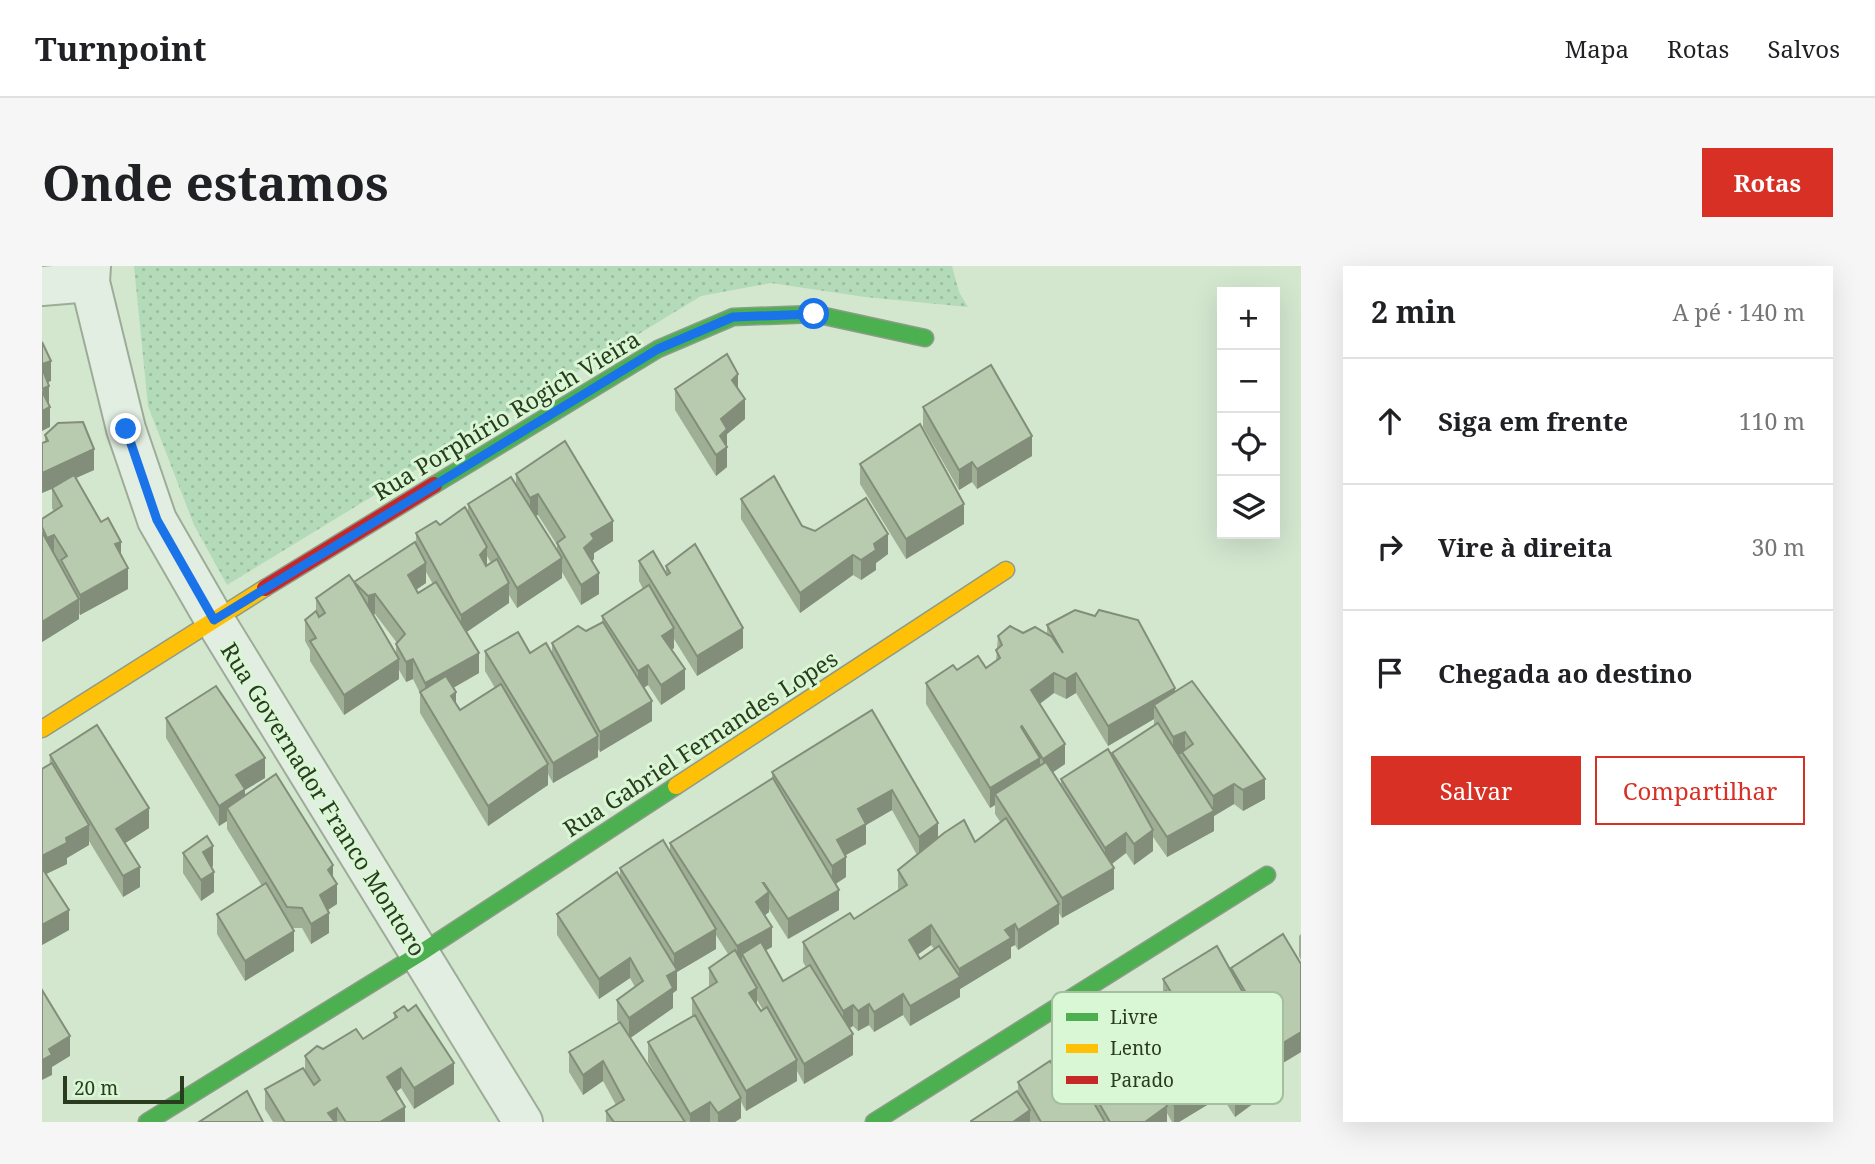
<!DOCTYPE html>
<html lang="pt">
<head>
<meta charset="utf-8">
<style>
	:root { --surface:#fff; --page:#f6f6f6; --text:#202124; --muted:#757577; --line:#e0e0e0; --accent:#d93025 }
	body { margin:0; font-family:"Noto Serif",serif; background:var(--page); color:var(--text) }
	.controls { position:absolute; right:21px; top:21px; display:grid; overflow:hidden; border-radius:0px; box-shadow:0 7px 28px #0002 }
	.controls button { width:63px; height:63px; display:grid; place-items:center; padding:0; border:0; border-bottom:2px solid var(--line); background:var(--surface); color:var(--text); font:35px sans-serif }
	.scale { position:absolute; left:21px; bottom:18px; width:121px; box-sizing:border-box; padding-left:7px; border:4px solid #293c1e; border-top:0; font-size:19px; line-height:24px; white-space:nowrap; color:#293c1e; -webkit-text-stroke:5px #daf7d5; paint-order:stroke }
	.stop { position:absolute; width:21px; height:21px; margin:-16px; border:5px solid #1a73e8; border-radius:50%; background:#fff }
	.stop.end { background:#1a73e8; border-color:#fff; box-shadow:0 2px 7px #0008 }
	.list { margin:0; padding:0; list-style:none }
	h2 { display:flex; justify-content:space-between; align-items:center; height:91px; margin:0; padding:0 28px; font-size:30px }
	h2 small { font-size:23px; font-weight:400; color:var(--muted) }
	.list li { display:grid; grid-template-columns:46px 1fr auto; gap:21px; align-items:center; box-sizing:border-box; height:126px; padding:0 28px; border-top:2px solid var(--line) }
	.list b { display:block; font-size:26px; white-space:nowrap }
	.list em { font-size:23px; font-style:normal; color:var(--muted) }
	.actions { display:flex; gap:14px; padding:21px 28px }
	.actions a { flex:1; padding:16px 0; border:2px solid var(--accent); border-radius:0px; text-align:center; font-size:24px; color:var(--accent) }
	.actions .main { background:var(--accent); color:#fff }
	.icon { flex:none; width:38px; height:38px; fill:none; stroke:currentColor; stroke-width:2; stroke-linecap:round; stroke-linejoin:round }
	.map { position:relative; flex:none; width:1259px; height:856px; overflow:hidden; border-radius:0px }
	header { display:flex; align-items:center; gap:42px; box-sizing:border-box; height:98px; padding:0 35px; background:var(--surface); border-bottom:2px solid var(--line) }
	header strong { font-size:33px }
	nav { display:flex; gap:38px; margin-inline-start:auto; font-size:24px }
	.intro { display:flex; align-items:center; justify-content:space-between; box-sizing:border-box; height:168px; padding:0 42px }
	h1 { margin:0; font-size:49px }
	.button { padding:18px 32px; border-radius:0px; background:var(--accent); color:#fff; font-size:24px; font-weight:700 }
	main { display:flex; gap:42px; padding:0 42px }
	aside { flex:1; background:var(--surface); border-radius:0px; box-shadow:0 7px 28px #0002 }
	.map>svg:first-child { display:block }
	.park { fill:url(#park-dots) }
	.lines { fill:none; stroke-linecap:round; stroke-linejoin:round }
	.street-casing { stroke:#9dac98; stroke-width:42 }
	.fast-casing { stroke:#8d9c88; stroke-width:19 }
	.slow-casing { stroke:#8d9c88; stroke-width:19 }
	.jam-casing { stroke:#8d9c88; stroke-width:19 }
	.street { stroke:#e2eee1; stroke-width:38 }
	.fast { stroke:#4caf50; stroke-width:16 }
	.slow { stroke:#ffc107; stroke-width:16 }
	.jam { stroke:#c62828; stroke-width:16 }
	.wall { fill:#9faf96; fill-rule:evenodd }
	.shaded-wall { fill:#828e7a }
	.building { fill:#b9cbaf; stroke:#828e7a; stroke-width:2 }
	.route { stroke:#1a73e8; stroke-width:9 }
	.labels { text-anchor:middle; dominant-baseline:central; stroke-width:6; stroke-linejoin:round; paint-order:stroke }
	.street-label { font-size:23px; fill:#293c1e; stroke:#daf7d5 }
	.key { fill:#daf7d5; stroke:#a5bf9e; stroke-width:2 }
	.key-label { font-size:19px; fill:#293c1e }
</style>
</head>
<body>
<header>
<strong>Turnpoint</strong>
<nav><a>Mapa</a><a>Rotas</a><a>Salvos</a></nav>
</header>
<div class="intro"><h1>Onde estamos</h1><a class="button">Rotas</a></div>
<main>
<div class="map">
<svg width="1259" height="856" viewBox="0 0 1259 856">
	<defs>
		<pattern id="park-dots" width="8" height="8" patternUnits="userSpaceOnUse" patternTransform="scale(1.75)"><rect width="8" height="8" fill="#b3dab9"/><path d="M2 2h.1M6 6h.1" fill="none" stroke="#9abc9f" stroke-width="1.8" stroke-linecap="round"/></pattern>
	</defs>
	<rect width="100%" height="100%" fill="#d3e7cf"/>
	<path class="park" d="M92 0H910L917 26 926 41 823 31 729 17 659 30 185 319 152 259 106 140Z"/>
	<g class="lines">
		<defs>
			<g id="street">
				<path d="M49 0 48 16 84 163 115 254 172 353 481 856"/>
				<path d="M0 20 48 16"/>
			</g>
			<g id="fast">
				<path d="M392 219 616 83 691 51 773 48 883 72"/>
				<path d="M105 856 377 688 634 520"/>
				<path d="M832 856 1225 609"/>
			</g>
			<g id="slow">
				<path d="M0 463 223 322"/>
				<path d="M634 520 964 304"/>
			</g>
			<path id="jam" d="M223 322 392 219"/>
		</defs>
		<use href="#street" class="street-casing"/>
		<use href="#fast" class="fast-casing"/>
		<use href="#slow" class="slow-casing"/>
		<use href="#jam" class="jam-casing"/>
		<use href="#street" class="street"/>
		<use href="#fast" class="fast"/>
		<use href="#slow" class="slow"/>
		<use href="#jam" class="jam"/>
	</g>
	<g class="wall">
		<path d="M633 123H696L703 153 685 168V201L674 210 633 144Z"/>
		<path d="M881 141 990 190 935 223 930 216 917 224 881 161Z"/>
		<path d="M3 169 52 204 34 212 59 256 79 288 86 323 38 349 37 347V353L0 376V253L12 246 10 242V223L0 227V177L3 176Z"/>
		<path d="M818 198 922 258 864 293 818 218Z"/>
		<path d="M474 208 571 275 552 287V293L550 295 557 328 539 339 520 306V312L475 342 467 329V337L424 366 437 407 411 422 414 438 418 444 453 422 443 405V385L488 387H510V377L544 365 560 356V350L601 323 597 315V295L624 306V300L701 382 655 410 632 373V382L629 384 643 423 619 439 606 419 602 422 610 455 558 486 556 483V491L511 517 506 508V519L446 560 378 447V427L371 413 364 416 357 404V413L302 449 268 395V384L263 375V354L274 345V332L312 316 374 277V267L398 259 426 247V238L474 218ZM496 249 515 279V284L493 250ZM445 290 449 297 445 299ZM384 306 391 318 376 327 374 324 384 317ZM333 348 355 377 354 378V387L331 349Z"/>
		<path d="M699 233 773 265 846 288 834 297V304L819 314 811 309 758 347 699 253Z"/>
		<path d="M1005 359 1133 426 1223 533 1201 545 1192 538 1172 550V565L1125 591 1111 571V585L1092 599 1084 587 1070 598 1072 623 1020 652 1017 647V658L976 684 973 679 969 681V692L918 723V731L868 760 861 749 832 766 827 759 816 765 811 760 807 762 811 789 762 818 755 805V815L704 845 699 836V852L693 856H564V845L574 839 561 815 541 829 527 806V786L577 757 575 754V734L593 721 588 712 557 733 515 669V648L578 611V602L628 587V577L730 513V506L830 444 896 573 933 576 959 557 953 548V539L948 542 884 438V417L915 404 944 402 954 395 956 370 981 367 1005 368ZM1012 427 1024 433 1034 427 1066 480 1112 453V459L1070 487V490L1019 513V519L1011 506 1023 498 998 438ZM850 544 875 589 856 604V624L812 653 761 676V696L764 701 741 715 723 684 730 681 723 649 727 646V643L746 673 797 644 794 618 804 611 803 589 824 578V559ZM674 669 686 688 667 702V721L650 732V751L606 776V796L627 832 588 772 631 742V727L635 724V706L674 683ZM889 679 892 683 878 693 875 689ZM715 734 721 744 719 745 715 739Z"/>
		<path d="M124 452 223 512 203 524V530L291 612 295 638 286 644 287 667 269 678 260 662H250L252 685 203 715 175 668V648L220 620 185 563V555L177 560 124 472Z"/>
		<path d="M8 489 107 562 83 577 98 621 81 631 47 575V579L25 592V598L4 608 27 664 0 679Z"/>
		<path d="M141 587 171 600 170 601 172 626 159 635 141 607Z"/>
		<path d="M1259 668V694L1257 690V670Z"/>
		<path d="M1259 698V786L1236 800 1223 780V786L1206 797 1216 834 1193 851 1175 823V833L1137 856H1130L1125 847V856H929V855L976 826V816L1013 803 1022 797V777L1078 759V753L1121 726V713L1189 705V702Z"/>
		<path d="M352 747 412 818 372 843 359 822 354 826 363 856H231L223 843V823L263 805V790L281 783 321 773 352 753Z"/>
	</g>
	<g class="shaded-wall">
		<path d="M9 95V115L0 119V98Z"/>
		<path d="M696 108V128L690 114Z"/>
		<path d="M7 120V140L0 123Z"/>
		<path d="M703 133V153L685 168V201L674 210V189L679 153Z"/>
		<path d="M8 141V161L0 165V145Z"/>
		<path d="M990 170V190L935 223V203Z"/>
		<path d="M52 183V204L0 227V207Z"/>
		<path d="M930 196V216L917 224V204Z"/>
		<path d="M496 228V249L488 252V232Z"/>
		<path d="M922 238V258L864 293V273Z"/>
		<path d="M571 255V275L552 287V293L542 302V282L549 268Z"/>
		<path d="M846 268V288L834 297V304L819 314V294L832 278Z"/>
		<path d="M12 269V289L5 292V272Z"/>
		<path d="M79 276V296L73 278Z"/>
		<path d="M445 281V301L438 289Z"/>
		<path d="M811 289V309L758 347V327Z"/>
		<path d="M520 292V312L475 342V322Z"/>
		<path d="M384 297V317L366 329V309Z"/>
		<path d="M86 302V323L38 349V329Z"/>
		<path d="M557 307V328L539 339V319Z"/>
		<path d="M467 317V337L419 370V349Z"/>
		<path d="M333 328V348L326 350V330Z"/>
		<path d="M37 333V353L0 376V356Z"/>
		<path d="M632 362V382L620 391V370Z"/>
		<path d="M701 362V382L655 410V390Z"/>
		<path d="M437 387V407L383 438V417Z"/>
		<path d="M357 393V413L302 449V429Z"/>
		<path d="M371 393V413L364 416V396Z"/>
		<path d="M606 399V419L596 425V405Z"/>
		<path d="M643 403V423L619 439V419Z"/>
		<path d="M1012 407V427L989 444V424Z"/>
		<path d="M1034 407V427L1024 433V413Z"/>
		<path d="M1133 422V442L1112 439V453L1066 480V460Z"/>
		<path d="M414 426V446L409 430Z"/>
		<path d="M610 435V455L558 486V466Z"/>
		<path d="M1143 466V486L1131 491V471Z"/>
		<path d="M556 470V491L511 517V497Z"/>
		<path d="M1023 478V498L1001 513V493Z"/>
		<path d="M223 492V512L203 524V543L185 542V555L177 560V540L194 509Z"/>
		<path d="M998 492V513L953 528V539L948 542V522Z"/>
		<path d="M506 498V519L446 560V540Z"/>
		<path d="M1223 513V533L1201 545V524Z"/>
		<path d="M1192 518V538L1172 550V565L1125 591V571L1171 545V530Z"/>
		<path d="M850 524V544L824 559V578L795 594V574L816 543Z"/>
		<path d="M107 542V562L74 583V563Z"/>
		<path d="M896 557V577L877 591V571Z"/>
		<path d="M47 559V579L25 592V598L0 610V590L24 572Z"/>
		<path d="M1111 564V585L1092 599V578Z"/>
		<path d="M1084 567V587L1063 603V582Z"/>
		<path d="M171 580V600L161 607V586Z"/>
		<path d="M804 591V611L790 620V600Z"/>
		<path d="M291 599V620L295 618V638L278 649V629L286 604Z"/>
		<path d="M98 601V621L81 631V610Z"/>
		<path d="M1072 602V623L1020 652V632Z"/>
		<path d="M172 606V626L159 635V614Z"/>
		<path d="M721 617H722V629L727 626V646L714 656V636Z"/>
		<path d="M797 624V644L746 673V653Z"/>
		<path d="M1017 638V658L976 684V664Z"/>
		<path d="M27 644V664L0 679V659Z"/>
		<path d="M287 647V667L269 678V658Z"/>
		<path d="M973 658V679L969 681V692L918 723V731L868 760V740L917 711V703L963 664Z"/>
		<path d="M889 659V679L867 695V674Z"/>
		<path d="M730 661V681L704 695 700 688V698L695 701V680Z"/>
		<path d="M674 663V683L635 706V724L631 727V742L587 773V752L625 710 632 706V688Z"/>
		<path d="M252 665V685L203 715V695Z"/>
		<path d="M588 692V712L557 733V713Z"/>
		<path d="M715 722V742L707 727Z"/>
		<path d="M861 728V749L832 766V746Z"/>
		<path d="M827 738V759L816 765V745Z"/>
		<path d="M811 739V760L801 766V745Z"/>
		<path d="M1223 766V786L1197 802V782Z"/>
		<path d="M1259 766V786L1236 800V780Z"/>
		<path d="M811 768V789L762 818V798Z"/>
		<path d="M28 770V790L10 801V809L0 814V794L7 783Z"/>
		<path d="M755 794V815L704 845V825Z"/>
		<path d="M561 795V815L541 829V809Z"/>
		<path d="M412 797V818L372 843V822Z"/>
		<path d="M359 802V822L345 832V811Z"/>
		<path d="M1175 813V833L1137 856H1132V839Z"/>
		<path d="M1216 814V834L1193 851V831Z"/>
		<path d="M699 832V852L693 856H676V847Z"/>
		<path d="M668 836V856H648V848Z"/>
		<path d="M1125 840V856H1103Z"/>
		<path d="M363 841V856H338Z"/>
		<path d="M295 842V856H286V847Z"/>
		<path d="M988 844V856H971Z"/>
	</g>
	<g class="building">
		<path d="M0 76 9 95 0 98Z"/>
		<path d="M685 88 696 108 690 114 703 133 679 153 685 163 678 170 685 181 674 189 633 123Z"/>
		<path d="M949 99 990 170 935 203 930 196 917 204 881 141Z"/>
		<path d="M0 102 7 120 0 123Z"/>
		<path d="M0 125 8 141 0 145Z"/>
		<path d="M41 156 52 183 0 207V177L6 175 3 169 16 157Z"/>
		<path d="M878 158 922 238 864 273 818 198Z"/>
		<path d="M523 175 571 255 549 268 552 273 542 282 557 307 539 319 515 277 523 271 496 228 488 232 474 208Z"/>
		<path d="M32 209 59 256 66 252 79 276 73 278 86 302 38 329 19 294 25 290 12 269 5 272 0 261V253L20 240 10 222Z"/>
		<path d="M732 210 760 260 773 265 824 232 846 268 832 278 834 284 819 294 811 289 758 327 699 233Z"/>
		<path d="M469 211 520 292 475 322 426 238Z"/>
		<path d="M423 241 445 281 438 289 444 300 455 293 467 317 419 349 374 267 394 255 398 259Z"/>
		<path d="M0 266 37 333 0 356Z"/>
		<path d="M373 276 384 297 366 309 376 327 394 316 437 387 383 417 371 393 364 396 354 378 363 368 333 328 326 330 312 316 357 393 302 429 268 375 274 372 263 354 274 345 277 351 283 347 274 332 307 309 312 316Z"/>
		<path d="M653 278 701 362 655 390 597 295 611 285 625 309 628 307 624 300Z"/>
		<path d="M607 319 632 362 620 370 643 403 619 419 606 399 596 405 560 350Z"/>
		<path d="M1033 344 1053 350 1057 344 1096 354 1133 422 1066 460 1034 407 1024 413 1012 407 989 424 1023 478 1001 493 980 460 979 461 998 492 948 522 884 417 911 399 915 404 936 390 944 402 958 392 954 384 960 379 956 370 968 360 981 367 993 361 1010 371 1021 387 1005 359Z"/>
		<path d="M561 356 610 435 558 466 510 377 536 360 544 365Z"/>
		<path d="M476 366 488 387 504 377 556 470 511 497 443 385Z"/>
		<path d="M404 410 414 426 409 430 418 444 459 418 506 498 446 540 378 426Z"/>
		<path d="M1150 415 1223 513 1201 524 1192 518 1171 530 1140 486 1151 478 1143 466 1131 471 1112 439Z"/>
		<path d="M174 420 223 492 194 509 203 523 177 540 124 452Z"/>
		<path d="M830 444 896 557 877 571 850 524 816 543 824 558 795 574 804 591 790 600 730 506Z"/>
		<path d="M1116 457 1172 545 1125 571 1070 487Z"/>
		<path d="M55 459 107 542 74 563 98 601 81 610 8 489Z"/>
		<path d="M1066 483 1111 564 1092 578 1084 567 1063 582 1019 513Z"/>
		<path d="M1004 496 1072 602 1020 632 953 528Z"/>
		<path d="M10 497 47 559 24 572 25 577 0 590V503Z"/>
		<path d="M234 508 291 599 286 604 295 618 278 629 287 647 269 658 260 642 245 641 185 542Z"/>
		<path d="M731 512 797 624 746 653 722 617H721L727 626 714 636 730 661 695 680 628 577Z"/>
		<path d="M964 552 1017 638 976 664 973 658 963 664 969 672 917 703 889 659 867 674 878 693 897 680 918 711 868 740 861 728 832 746 827 738 816 745 811 739 801 745 761 676 808 647 812 653 865 619 856 604 902 567 922 554 933 576Z"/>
		<path d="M165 570 171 580 161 586 172 606 159 614 141 587Z"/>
		<path d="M621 574 674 663 632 688 578 602Z"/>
		<path d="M0 602 27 644 0 659Z"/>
		<path d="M575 606 635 704 625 710 631 722 587 752 575 734 601 715 588 692 557 713 515 648Z"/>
		<path d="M224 617 252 665 203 695 175 648Z"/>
		<path d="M1241 668 1259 698V766L1236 780 1189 702Z"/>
		<path d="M719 676 741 715 768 699 811 768 762 798 700 688Z"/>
		<path d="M1175 680 1223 766 1197 782 1216 814 1193 831 1121 713Z"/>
		<path d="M693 684 715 722 707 727 719 745 725 741 755 794 704 825 650 732 675 716 667 702Z"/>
		<path d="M0 724 28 770 7 783 10 789 0 794Z"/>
		<path d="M1124 725 1175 813 1132 839 1078 753Z"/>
		<path d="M374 739 412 797 372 822 359 802 345 811 363 841 338 856H304L295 842 286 847 293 856H243L223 823 261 802 272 819 278 814 263 790 275 780 281 783 314 763 321 773 355 751 352 747 362 740 366 745Z"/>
		<path d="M653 749 699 832 676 847 668 836 648 848 606 776Z"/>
		<path d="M578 756 643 856H572L564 845 582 834 561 795 541 809 527 786Z"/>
		<path d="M1078 759 1125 840 1103 856H1068L1022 777Z"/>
		<path d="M1027 794 1063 856H999L976 816 1008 795 1013 803Z"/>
		<path d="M205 825 221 856H157Z"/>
		<path d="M975 825 988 844 971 856H929V855Z"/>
	</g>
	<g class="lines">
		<path class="route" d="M84 163 115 254 172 354 616 83 691 51 772 48"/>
	</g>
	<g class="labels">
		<g class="street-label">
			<text transform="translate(464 149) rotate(-31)">Rua Porphírio Rogich Vieira</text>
			<text transform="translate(658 477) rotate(-33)">Rua Gabriel Fernandes Lopes</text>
			<text transform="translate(282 533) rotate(58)">Rua Governador Franco Montoro</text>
		</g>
	</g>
	<rect x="1010" y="726" width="231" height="112" rx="10" class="key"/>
	<rect x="1024" y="747" width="32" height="8" fill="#4caf50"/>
	<rect x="1024" y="778" width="32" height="9" fill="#ffc107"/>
	<rect x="1024" y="810" width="32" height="8" fill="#c62828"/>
	<g class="key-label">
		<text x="1068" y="758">Livre</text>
		<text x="1068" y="789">Lento</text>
		<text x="1068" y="821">Parado</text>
	</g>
</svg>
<div class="controls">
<button>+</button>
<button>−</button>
<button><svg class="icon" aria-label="locate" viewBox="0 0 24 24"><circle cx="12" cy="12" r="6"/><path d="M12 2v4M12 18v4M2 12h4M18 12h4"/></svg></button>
<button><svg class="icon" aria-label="layers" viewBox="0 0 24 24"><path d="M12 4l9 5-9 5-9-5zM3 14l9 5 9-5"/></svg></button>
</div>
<div class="scale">20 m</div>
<div class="stop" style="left:772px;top:48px"></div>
<div class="stop end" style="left:84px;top:163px"></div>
</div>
<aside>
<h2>2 min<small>A pé · 140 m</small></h2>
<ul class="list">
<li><svg class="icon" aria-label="ahead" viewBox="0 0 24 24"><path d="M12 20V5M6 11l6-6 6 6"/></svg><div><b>Siga em frente</b></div><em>110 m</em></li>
<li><svg class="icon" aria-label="right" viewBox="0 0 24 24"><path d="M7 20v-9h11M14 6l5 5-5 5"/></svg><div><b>Vire à direita</b></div><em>30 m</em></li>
<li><svg class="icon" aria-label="arrive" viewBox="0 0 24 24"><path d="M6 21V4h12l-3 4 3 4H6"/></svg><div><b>Chegada ao destino</b></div></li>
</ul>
<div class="actions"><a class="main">Salvar</a><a>Compartilhar</a></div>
</aside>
</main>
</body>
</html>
